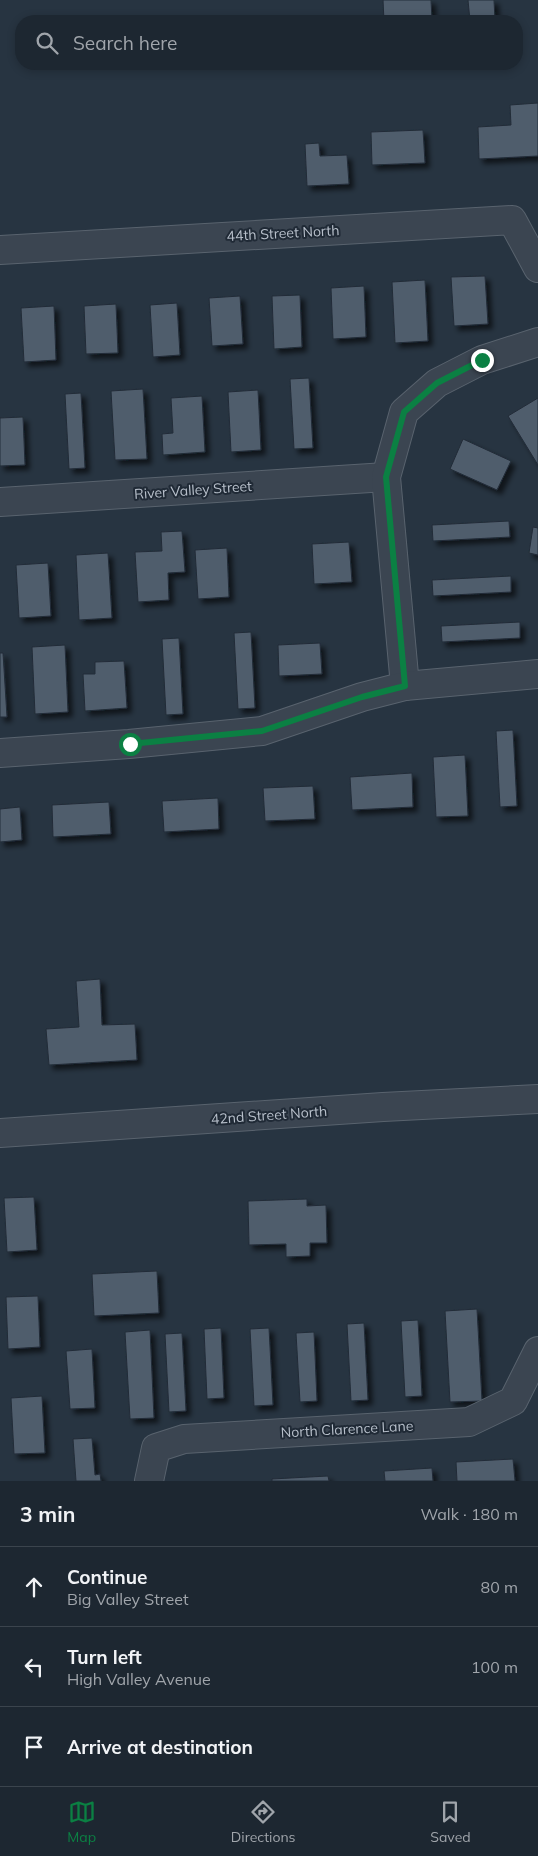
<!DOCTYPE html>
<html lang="en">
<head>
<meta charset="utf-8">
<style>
	:root { --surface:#1d2731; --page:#2a333d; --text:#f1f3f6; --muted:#a0a5ab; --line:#3b444d; --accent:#0b8043 }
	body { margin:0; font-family:Mulish,sans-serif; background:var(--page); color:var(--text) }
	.stop { position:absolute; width:15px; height:15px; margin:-11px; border:4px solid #0b8043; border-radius:50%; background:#fff }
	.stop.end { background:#0b8043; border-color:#fff; box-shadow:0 1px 5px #0008 }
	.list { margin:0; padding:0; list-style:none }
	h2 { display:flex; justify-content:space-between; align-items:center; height:65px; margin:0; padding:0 20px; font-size:21px }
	h2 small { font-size:16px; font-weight:400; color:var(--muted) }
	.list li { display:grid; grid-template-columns:32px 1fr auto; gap:15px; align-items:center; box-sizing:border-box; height:80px; padding:0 20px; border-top:1px solid var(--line) }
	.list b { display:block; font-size:19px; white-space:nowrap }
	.list p { margin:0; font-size:16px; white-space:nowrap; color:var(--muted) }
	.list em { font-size:16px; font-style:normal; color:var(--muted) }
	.icon { flex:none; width:28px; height:28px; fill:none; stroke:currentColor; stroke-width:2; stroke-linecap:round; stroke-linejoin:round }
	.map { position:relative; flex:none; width:538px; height:1481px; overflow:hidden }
	.search { position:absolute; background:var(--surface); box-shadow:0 2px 8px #0003; left:15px; right:15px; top:15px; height:55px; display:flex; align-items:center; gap:12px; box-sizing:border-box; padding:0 18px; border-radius:20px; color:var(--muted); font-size:19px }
	.sheet { height:305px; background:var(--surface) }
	nav { display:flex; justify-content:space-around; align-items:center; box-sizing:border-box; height:70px; border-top:1px solid var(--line); background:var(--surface); font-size:14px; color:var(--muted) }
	nav a { display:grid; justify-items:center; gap:2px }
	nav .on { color:var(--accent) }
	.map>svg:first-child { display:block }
	.building { fill:#505d6c; stroke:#222c38; filter:url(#shadow) }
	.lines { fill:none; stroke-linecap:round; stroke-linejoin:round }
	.minor-casing { stroke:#59636e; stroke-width:30 }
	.minor { stroke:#3b4551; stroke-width:28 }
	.route { stroke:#0b8043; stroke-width:6 }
	.labels { text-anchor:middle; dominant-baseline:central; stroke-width:4; stroke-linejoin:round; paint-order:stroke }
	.street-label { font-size:14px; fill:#b8c0cb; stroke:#202a36 }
</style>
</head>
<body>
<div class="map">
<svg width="538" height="1481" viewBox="0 0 538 1481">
	<defs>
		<filter id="shadow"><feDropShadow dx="4.5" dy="4.5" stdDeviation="2.5" flood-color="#0009"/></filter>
	</defs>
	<rect width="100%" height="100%" fill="#273441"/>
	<g class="building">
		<path d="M383 0H431L432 21H384Z"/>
		<path d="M468 0H494L495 21H470Z"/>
		<path d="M538 103V156L479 159 478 127 511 125 510 105Z"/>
		<path d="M423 130 425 163 372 165 371 132Z"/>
		<path d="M319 143 320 156 347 155 349 184 307 186 305 144Z"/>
		<path d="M485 276 488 324 454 326 451 277Z"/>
		<path d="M425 280 428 341 395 343 392 282Z"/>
		<path d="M364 286 366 337 333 339 331 288Z"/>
		<path d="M300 295 302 347 274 349 272 296Z"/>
		<path d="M240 296 243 344 212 346 209 298Z"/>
		<path d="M177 303 180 355 153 357 150 305Z"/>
		<path d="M116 304 118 353 86 354 84 306Z"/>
		<path d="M54 306 56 360 24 362 21 308Z"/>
		<path d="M309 378 313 448 294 449 290 379Z"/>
		<path d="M143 389 147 459 115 460 111 391Z"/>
		<path d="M258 390 261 450 231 452 228 392Z"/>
		<path d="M81 393 85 468 69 469 65 394Z"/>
		<path d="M202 396 205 452 163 455 162 434 173 433 171 398Z"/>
		<path d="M538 398V465L508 416Z"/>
		<path d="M23 417 25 465 0 466V418Z"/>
		<path d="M463 439 511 461 497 490 450 469Z"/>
		<path d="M509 521 510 537 433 541 432 525Z"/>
		<path d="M533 527 538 528V555L529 553Z"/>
		<path d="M182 531 185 572 168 573 169 600 138 602 135 552 162 551 161 532Z"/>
		<path d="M349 542 352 582 314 584 312 544Z"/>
		<path d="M227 548 229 597 198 599 195 550Z"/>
		<path d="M108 553 112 618 79 620 76 555Z"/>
		<path d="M48 563 51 616 19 618 16 565Z"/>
		<path d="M511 576V592L433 596 432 580Z"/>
		<path d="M520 622V638L442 642 441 626Z"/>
		<path d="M251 632 255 708 238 709 234 633Z"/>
		<path d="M179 638 183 714 166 715 162 639Z"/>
		<path d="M320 643 322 674 279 676 278 645Z"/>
		<path d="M65 645 68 712 35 714 32 647Z"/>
		<path d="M0 653H3L7 717H0Z"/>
		<path d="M124 661 127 708 85 711 83 674H95V662Z"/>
		<path d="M513 730 517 806 500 807 496 731Z"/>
		<path d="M465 755 468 816 436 817 433 757Z"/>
		<path d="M412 773 413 807 352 810 350 777Z"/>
		<path d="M313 786 315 819 265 821 263 788Z"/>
		<path d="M218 798 219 829 164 832 162 801Z"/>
		<path d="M109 802 111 834 53 837 52 805Z"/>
		<path d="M20 807 22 840 0 842V809Z"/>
		<path d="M100 979 102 1025 135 1024 137 1060 49 1065 46 1029 79 1027 76 981Z"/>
		<path d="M34 1197 37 1250 7 1252 4 1198Z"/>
		<path d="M307 1199V1206L326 1205 327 1243H310V1256L286 1257V1244L249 1245 248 1201Z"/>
		<path d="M157 1271 159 1313 94 1316 92 1274Z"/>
		<path d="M38 1296 40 1347 8 1349 6 1297Z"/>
		<path d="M477 1309 482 1401 450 1402 445 1311Z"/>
		<path d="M418 1320 422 1396 405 1397 401 1321Z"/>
		<path d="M364 1323 368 1400 351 1401 347 1324Z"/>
		<path d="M221 1328 224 1398 207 1399 204 1329Z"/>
		<path d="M269 1328 273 1405 254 1406 250 1329Z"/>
		<path d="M150 1330 154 1418 130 1419 125 1332Z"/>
		<path d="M314 1332 317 1401 300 1402 296 1333Z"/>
		<path d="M182 1333 186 1411 169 1412 165 1334Z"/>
		<path d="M92 1349 95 1408 70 1409 66 1351Z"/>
		<path d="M42 1396 45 1453 14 1454 11 1398Z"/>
		<path d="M92 1438 95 1475 100 1474 101 1481H76L73 1439Z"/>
		<path d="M513 1459 515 1481H457L456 1462Z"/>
		<path d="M432 1468 433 1481H385L384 1471Z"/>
		<path d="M328 1476 329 1481H272V1479Z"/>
	</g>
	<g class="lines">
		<defs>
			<g id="minor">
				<path d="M0 250 512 220 538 268"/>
				<path d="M0 502 386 477"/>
				<path d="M405 686 386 477 404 412 437 383 482 360 538 342"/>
				<path d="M0 753 129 744 262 731 362 697 405 686 538 674"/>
				<path d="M0 1133 383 1107 538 1099"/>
				<path d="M149 1481 156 1448 184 1439 469 1422 513 1401 538 1351"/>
			</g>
		</defs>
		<use href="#minor" class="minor-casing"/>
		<use href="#minor" class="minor"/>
	</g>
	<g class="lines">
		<path class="route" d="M130 744 262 731 362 697 405 686 386 477 404 412 437 383 482 360"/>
	</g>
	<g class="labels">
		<g class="street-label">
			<text transform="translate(283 233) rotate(-3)">44th Street North</text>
			<text transform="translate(193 490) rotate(-4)">River Valley Street</text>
			<text transform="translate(269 1115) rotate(-4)">42nd Street North</text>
			<text transform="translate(347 1429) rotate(-3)">North Clarence Lane</text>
		</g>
	</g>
</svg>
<div class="stop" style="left:130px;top:744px"></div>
<div class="stop end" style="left:482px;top:360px"></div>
<div class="search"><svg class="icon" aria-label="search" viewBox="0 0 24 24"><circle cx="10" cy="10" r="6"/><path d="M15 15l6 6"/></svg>Search here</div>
</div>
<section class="sheet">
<h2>3 min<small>Walk · 180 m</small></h2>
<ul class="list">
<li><svg class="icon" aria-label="ahead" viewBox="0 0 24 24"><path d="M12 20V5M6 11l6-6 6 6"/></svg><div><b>Continue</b><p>Big Valley Street</p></div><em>80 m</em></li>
<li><svg class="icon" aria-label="left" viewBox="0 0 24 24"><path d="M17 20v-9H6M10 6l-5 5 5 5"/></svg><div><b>Turn left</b><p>High Valley Avenue</p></div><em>100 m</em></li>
<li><svg class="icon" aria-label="arrive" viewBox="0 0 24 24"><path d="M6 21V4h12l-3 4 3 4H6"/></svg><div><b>Arrive at destination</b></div></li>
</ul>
</section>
<nav>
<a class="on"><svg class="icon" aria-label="map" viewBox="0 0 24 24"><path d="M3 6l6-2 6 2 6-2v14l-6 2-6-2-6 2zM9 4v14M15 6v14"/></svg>Map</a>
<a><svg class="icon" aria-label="directions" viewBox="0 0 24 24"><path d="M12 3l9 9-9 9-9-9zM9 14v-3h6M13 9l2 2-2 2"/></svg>Directions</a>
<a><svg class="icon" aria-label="saved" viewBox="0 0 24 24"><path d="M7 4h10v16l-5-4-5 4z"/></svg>Saved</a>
</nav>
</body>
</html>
